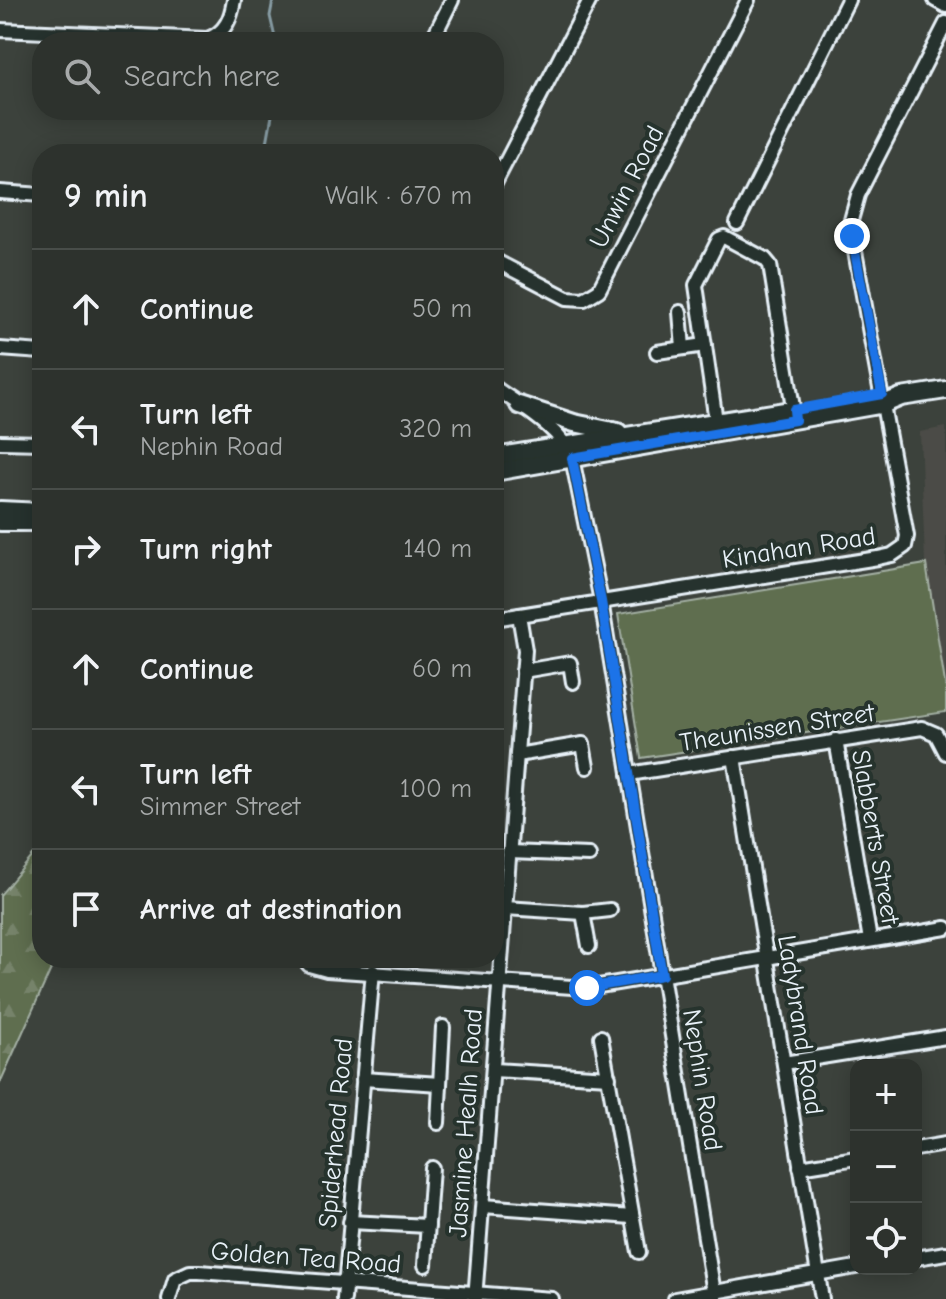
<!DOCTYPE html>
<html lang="en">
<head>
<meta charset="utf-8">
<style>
	:root { --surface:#2d322d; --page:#353a35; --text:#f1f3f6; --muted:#a7aaaa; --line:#484d49 }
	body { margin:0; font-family:"Comic Neue",sans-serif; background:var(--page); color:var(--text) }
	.controls { position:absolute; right:24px; bottom:24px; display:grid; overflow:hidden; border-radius:16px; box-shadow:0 4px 20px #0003 }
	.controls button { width:72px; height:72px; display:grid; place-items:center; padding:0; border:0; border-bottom:2px solid var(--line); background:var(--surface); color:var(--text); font:40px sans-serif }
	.stop { position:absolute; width:24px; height:24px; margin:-18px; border:6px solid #1a73e8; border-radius:50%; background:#fff }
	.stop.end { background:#1a73e8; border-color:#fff; box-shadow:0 2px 8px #0008 }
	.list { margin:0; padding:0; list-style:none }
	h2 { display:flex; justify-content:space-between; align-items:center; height:104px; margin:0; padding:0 32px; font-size:34px }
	h2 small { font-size:26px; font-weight:400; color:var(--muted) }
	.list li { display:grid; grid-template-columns:52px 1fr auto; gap:24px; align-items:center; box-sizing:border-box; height:120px; padding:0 32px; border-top:2px solid var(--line) }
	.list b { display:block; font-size:30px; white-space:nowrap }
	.list p { margin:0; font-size:26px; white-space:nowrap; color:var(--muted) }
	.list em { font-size:26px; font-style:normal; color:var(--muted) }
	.icon { flex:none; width:44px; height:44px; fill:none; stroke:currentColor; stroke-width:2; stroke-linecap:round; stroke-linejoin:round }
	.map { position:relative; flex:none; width:946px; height:1299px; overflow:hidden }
	.search { position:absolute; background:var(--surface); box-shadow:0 4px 20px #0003; left:32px; top:32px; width:472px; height:88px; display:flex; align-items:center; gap:20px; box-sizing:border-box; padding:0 28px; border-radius:32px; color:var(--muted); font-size:30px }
	.panel { position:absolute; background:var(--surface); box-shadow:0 4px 20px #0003; left:32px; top:144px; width:472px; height:824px; border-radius:32px }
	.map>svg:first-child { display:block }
	.built { fill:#4c4c47 }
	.green { fill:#5f6e50; stroke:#a4b0a4; stroke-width:2 }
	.forest { fill:url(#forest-firs); stroke:#a4b0a4; stroke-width:2 }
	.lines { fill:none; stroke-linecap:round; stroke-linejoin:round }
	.stream { stroke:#889da5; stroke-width:3 }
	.minor-casing { stroke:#e8f1f8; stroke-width:18 }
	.major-casing { stroke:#e8f1f8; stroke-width:22 }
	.minor { stroke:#26332d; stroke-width:12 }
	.major { stroke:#26332d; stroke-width:16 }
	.route { stroke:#1a73e8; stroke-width:10 }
	.labels { text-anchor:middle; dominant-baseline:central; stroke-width:8; stroke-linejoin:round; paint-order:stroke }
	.street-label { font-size:26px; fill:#e8f1f8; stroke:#26332d }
</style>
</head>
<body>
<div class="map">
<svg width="946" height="1299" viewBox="0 0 946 1299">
	<defs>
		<pattern id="forest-firs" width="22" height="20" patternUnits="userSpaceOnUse" patternTransform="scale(2)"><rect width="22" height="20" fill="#5f6e50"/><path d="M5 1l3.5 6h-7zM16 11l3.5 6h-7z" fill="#76836a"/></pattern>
	</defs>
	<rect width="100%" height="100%" fill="#3c423c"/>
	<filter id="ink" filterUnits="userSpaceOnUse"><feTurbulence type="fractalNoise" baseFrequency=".0125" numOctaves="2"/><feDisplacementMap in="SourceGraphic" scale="16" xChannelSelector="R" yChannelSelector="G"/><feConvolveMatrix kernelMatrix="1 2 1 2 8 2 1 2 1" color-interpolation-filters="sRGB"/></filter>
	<g filter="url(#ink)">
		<path class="built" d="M946 427V689L925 561 920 432Z"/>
		<path class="green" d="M926 564 946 689V712L641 758 618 614Z"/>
		<path class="forest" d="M42 845V958H56L0 1083V895Z"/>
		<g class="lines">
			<g class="stream">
				<path d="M273 0 270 16 276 42"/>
				<path d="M265 154 273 110"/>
			</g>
			<defs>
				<g id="minor">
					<path d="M935 0 946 6"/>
					<path d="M0 30 208 39C226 32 231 18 234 0"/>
					<path d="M431 42 452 0"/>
					<path d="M494 185 590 0"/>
					<path d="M0 192 42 195"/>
					<path d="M737 223 848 0"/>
					<path d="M494 260 567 298 584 299 599 290 748 0"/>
					<path d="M680 312 683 348"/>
					<path d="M0 349 42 352"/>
					<path d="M657 352 705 345"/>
					<path d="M494 387C519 405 562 429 572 458L601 601 715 1299"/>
					<path d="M716 421 696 285 719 239 724 237 765 259 770 265 795 420"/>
					<path d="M0 442 42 443"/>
					<path d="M494 619 878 558 892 555 905 546 907 536 850 224 858 195 946 23"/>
					<path d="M523 671 570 663 573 682"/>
					<path d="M836 740 870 940"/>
					<path d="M517 755 583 744 587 767"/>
					<path d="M734 757 822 1299"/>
					<path d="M629 774 922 728 936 734 946 753"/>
					<path d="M509 852 589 855"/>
					<path d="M505 908 583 913 610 910"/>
					<path d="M583 913 589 946"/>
					<path d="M303 958 309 965 327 970 587 988 946 928"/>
					<path d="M601 1037 639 1252"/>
					<path d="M784 1063 946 1037"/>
					<path d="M493 1070 609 1077"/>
					<path d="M363 1079 440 1084"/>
					<path d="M438 1123 443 1027"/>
					<path d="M916 1149 945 1144"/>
					<path d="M800 1167 856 1158"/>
					<path d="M483 1206 632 1217"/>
					<path d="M350 1222 428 1226"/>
					<path d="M916 1258 946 1253"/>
					<path d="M425 1265 432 1168"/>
					<path d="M169 1299 175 1279 190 1272H199L552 1299"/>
					<path d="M344 1299 373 971"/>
					<path d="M475 1299 525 650 519 615"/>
					<path d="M675 1299 856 1267"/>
				</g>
				<g id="major">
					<path d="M519 405 574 423 618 432"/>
					<path d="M494 457 785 411"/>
					<path d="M494 472 884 404 901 397 946 390"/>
					<path d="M0 510 42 512"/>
					<path d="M0 522H40"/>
				</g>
			</defs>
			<use href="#minor" class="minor-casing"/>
			<use href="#major" class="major-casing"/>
			<use href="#minor" class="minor"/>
			<use href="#major" class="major"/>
		</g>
	</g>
	<g class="lines" filter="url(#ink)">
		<path class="route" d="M587 988 662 975 601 601 572 458 795 420 794 410 882 394 852 236"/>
	</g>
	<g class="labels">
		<g class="street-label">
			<text transform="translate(627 187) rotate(-63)">Unwin Road</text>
			<text transform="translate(799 548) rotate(-9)">Kinahan Road</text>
			<text transform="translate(777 728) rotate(-9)">Theunissen Street</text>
			<text transform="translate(875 837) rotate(80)">Slabberts Street</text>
			<text transform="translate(800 1025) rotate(81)">Ladybrand Road</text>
			<text transform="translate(702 1080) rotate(81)">Nephin Road</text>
			<text transform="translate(466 1123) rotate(-86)">Jasmine Healh Road</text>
			<text transform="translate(336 1133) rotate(-85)">Spiderhead Road</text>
			<text transform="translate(306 1258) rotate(4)">Golden Tea Road</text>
		</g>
	</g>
</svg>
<div class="controls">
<button>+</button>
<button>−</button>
<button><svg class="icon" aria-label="locate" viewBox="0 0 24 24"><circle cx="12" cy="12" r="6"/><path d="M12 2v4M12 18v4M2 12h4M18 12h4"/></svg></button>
</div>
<div class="stop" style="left:587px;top:988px"></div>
<div class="stop end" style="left:852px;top:236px"></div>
<div class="search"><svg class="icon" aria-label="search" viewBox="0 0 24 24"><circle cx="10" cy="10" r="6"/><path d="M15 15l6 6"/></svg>Search here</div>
<section class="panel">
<h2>9 min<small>Walk · 670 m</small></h2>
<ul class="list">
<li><svg class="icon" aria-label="ahead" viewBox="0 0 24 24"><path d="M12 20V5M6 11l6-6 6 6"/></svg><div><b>Continue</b></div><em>50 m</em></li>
<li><svg class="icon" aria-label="left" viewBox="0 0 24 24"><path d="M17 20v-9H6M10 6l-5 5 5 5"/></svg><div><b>Turn left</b><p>Nephin Road</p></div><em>320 m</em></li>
<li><svg class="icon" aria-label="right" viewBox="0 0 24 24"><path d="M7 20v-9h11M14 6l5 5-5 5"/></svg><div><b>Turn right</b></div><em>140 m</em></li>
<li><svg class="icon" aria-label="ahead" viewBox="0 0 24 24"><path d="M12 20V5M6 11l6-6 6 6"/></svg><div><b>Continue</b></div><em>60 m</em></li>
<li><svg class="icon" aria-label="left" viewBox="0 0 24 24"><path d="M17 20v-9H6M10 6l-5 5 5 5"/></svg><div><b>Turn left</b><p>Simmer Street</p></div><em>100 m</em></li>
<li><svg class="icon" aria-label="arrive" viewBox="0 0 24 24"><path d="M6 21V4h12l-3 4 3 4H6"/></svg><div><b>Arrive at destination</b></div></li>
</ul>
</section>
</div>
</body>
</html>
